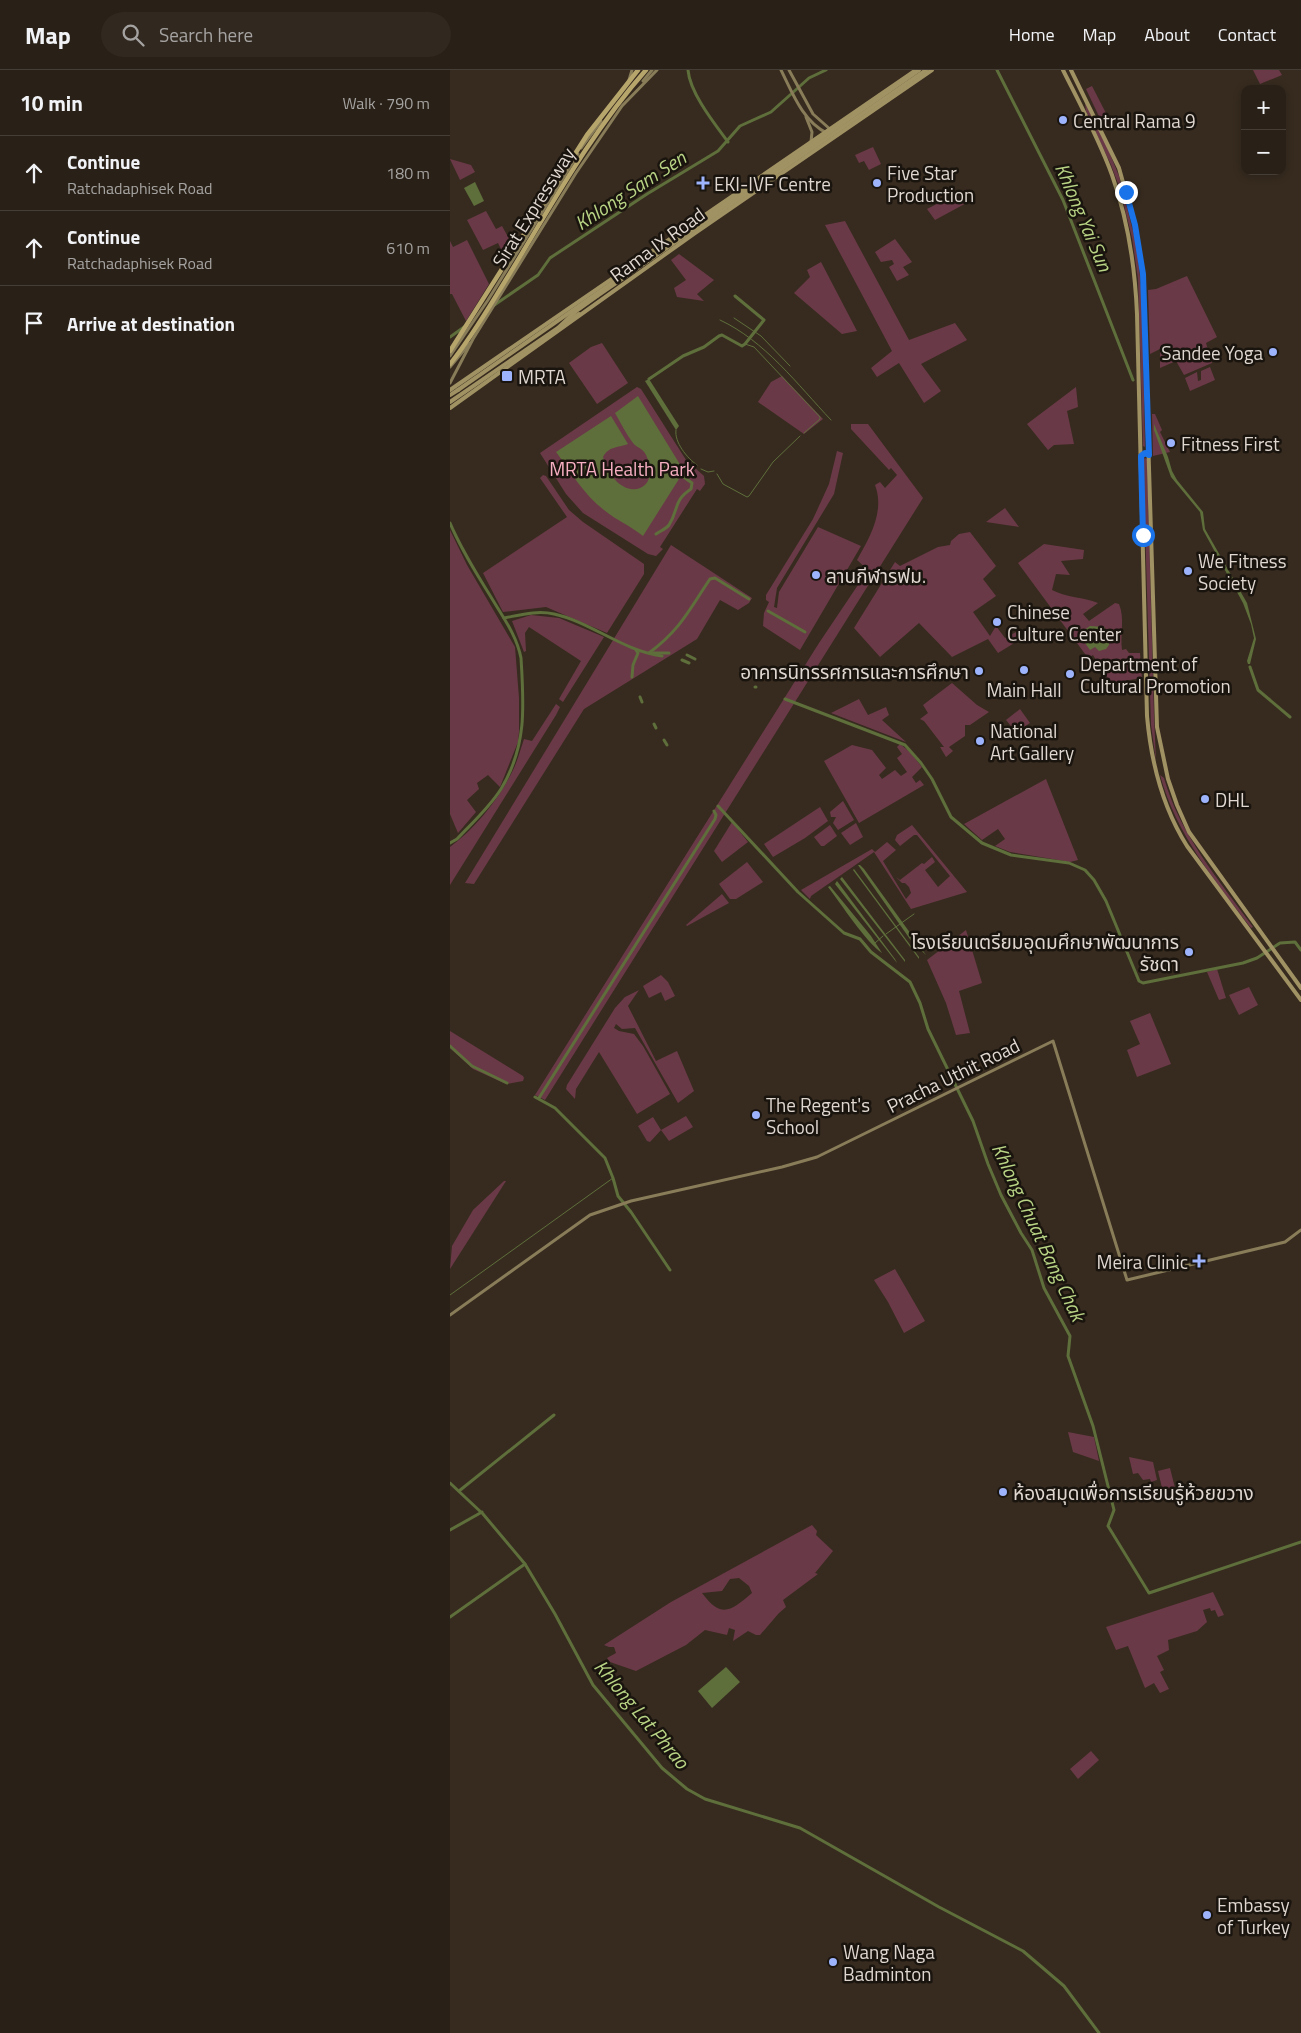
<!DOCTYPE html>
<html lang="en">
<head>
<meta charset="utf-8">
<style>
	:root { --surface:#292017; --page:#312820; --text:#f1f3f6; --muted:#a5a3a1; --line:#453e36 }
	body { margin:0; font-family:"Titillium Web","Noto Sans Thai",sans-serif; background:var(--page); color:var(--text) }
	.controls { position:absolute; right:15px; top:15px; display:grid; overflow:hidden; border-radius:10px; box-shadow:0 2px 8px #0003 }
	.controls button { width:45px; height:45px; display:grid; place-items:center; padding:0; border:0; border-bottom:1px solid var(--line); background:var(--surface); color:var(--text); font:25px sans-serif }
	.stop { position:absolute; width:15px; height:15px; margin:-11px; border:4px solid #1a73e8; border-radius:50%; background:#fff }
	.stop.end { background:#1a73e8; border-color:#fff; box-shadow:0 1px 5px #0008 }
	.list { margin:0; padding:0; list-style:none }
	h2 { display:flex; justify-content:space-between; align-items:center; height:65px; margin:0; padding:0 20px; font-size:21px }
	h2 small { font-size:16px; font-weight:400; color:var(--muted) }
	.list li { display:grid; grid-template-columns:32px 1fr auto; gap:15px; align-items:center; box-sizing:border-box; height:75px; padding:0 20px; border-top:1px solid var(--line) }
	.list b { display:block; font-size:19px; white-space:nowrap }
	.list p { margin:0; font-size:16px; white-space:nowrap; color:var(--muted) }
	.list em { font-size:16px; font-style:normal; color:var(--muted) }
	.icon { flex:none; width:28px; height:28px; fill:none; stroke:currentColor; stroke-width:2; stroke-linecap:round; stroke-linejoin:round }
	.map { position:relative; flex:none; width:851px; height:1963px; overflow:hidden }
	header { display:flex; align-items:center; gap:30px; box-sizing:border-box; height:70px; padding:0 25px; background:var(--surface); border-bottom:1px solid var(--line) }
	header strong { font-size:24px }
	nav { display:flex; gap:28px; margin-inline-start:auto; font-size:18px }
	.search { width:350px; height:45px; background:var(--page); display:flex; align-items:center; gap:12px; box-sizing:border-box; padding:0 18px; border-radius:28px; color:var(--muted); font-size:19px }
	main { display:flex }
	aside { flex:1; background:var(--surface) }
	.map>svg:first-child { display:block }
	.green { fill:#6a3947; fill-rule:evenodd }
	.water { fill:#5e6f3b }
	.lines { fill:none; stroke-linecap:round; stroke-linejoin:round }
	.stream { stroke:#5e6f3b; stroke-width:1 }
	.canal { stroke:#5e6f3b; stroke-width:3 }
	.secondary { stroke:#887d58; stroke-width:3 }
	.primary { stroke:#a09263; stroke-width:4 }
	.highway { stroke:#b7a66c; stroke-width:4.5 }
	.primary-bridge { stroke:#a09263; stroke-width:4 }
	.highway-bridge { stroke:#b7a66c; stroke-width:4.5 }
	.route { stroke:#1a73e8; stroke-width:6 }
	.poi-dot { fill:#9db4fd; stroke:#1a140f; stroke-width:2 }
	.labels { text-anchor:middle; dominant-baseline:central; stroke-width:5; stroke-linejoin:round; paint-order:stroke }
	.poi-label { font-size:19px; fill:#dfd7d0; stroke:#1a140f; text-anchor:start }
	.street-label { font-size:19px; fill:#dfd7d0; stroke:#1a140f }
	.park-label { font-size:19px; fill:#f7afc2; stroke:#1a140f }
	.water-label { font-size:20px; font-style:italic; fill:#b8d484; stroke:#1a140f }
</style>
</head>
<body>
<header>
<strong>Map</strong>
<div class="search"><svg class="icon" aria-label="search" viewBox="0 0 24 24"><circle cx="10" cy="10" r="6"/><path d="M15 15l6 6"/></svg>Search here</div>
<nav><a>Home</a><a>Map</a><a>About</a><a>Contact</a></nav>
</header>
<main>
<aside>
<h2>10 min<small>Walk · 790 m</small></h2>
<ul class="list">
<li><svg class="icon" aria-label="ahead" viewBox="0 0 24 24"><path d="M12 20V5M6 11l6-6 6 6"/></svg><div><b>Continue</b><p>Ratchadaphisek Road</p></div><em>180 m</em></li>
<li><svg class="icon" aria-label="ahead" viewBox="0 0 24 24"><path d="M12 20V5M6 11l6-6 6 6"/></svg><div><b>Continue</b><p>Ratchadaphisek Road</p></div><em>610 m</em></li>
<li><svg class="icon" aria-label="arrive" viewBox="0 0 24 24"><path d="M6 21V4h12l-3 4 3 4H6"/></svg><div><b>Arrive at destination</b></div></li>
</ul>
</aside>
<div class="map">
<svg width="851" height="1963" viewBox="0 0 851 1963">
	<rect width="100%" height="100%" fill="#372b1f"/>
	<g class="green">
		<path d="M803 0H829L832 5 810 14Z"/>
		<path d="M642 16 661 53 654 57 636 19Z"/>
		<path d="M635 33 656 74 669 106 687 177 692 228 695 377 693 376 688 209 682 168 670 119 661 95 636 41Z"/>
		<path d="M423 77 431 94 419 100 414 91 409 93 405 85Z"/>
		<path d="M0 89 21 95 25 102 10 110Z"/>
		<path d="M516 119 522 130 485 150 477 139Z"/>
		<path d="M36 141 46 159 52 156 62 174 55 187 48 173 33 180 17 150Z"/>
		<path d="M395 151 459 270 505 253 517 270 471 294 491 321 474 333 449 293 427 307 421 298 442 281 375 155Z"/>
		<path d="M445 169 462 192 453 197 459 205 447 211 439 197 444 194 442 190 431 192 425 182Z"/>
		<path d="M17 170 39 214 16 251 2 224H0V171L3 177Z"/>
		<path d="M229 184 264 210 247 224 254 231 227 227 224 218 236 210 221 190Z"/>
		<path d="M371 192 407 261 392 264 344 223 360 207 357 200Z"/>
		<path d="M737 206 767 267 756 273 762 293 734 305 726 291 710 298V279L700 284 698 220 706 219Z"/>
		<path d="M152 273 178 313 147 334 119 293 141 277Z"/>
		<path d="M760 297 765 310 740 321 735 308 747 302 748 311 751 310V301Z"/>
		<path d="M332 306 373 349 354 364 308 332 321 312Z"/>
		<path d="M187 317 191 319 236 390 254 406 255 414 250 421 247 419 210 477 213 479 206 486 198 484 133 443 116 424 90 383Z"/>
		<path d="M626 317 628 337 617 341 624 374 604 375 598 380 577 354Z"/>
		<path d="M702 344H705L712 360 710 362 720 382 703 386Z"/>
		<path d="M401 354H418L473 428 95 1030 85 1025 369 573 418 500 407 490C420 467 435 441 425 415L430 412 435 418 447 405 441 398 439 400 401 359Z"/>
		<path d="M387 381 393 383 384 424 327 518 324 537 327 538 329 522 368 457 411 476 350 580 313 556 314 543 319 532 316 530V525L363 449 379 414Z"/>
		<path d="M695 388 697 389 704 646 706 691 701 655 694 422 693 389Z"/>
		<path d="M93 405 96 406 119 440 133 452 194 494V504L157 563 96 537 53 542 33 503 117 447 90 408Z"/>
		<path d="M555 438 569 457 536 452Z"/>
		<path d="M0 460 17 495 65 577 69 628V662L68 672 50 717 38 705 27 713 29 719 17 730 26 742 8 763 0 744Z"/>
		<path d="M520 462 546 496 533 509 546 526 523 542 540 566 546 556 555 568 570 560 574 567 548 583 538 569 502 587 469 553 430 587 404 558 445 492 450 496 488 477 500 475 501 471 509 464Z"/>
		<path d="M594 474 634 480 633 489 611 491 620 505 606 504 602 520C617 528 633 527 648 533L633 544 639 551 665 533 669 534C675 548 670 565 672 580L676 579 679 583H690L692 608 660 613 643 585 638 588 568 493Z"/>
		<path d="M221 475 302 528 299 533 288 540 270 530 247 569 134 639 24 814 15 813Z"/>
		<path d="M81 545 109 548 154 567 113 632 109 629 131 591 79 557 75 563 76 581 74 582 62 551Z"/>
		<path d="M502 613 527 635 539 642 520 655H515V666L499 677 503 681 496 687 490 677H494L474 651 470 649 478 643 473 635Z"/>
		<path d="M409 629 418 645 436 637 439 645 432 650 456 672 381 643Z"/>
		<path d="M106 634 110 637 106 645 0 815V777C26 758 50 728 64 698 68 689 71 678 74 669L82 671Z"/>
		<path d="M570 639 580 653 566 662 556 650Z"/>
		<path d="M450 674 460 682 472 697 462 707 466 713 470 710 474 715 409 753 374 691 402 675 422 680 436 698 429 705 432 709 445 700 451 706 457 702 447 688 452 684 447 677Z"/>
		<path d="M710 705 714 708C730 765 769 810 803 857L801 858C765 811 726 764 710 705Z"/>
		<path d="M596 709 628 790 620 792 560 782 545 776 555 769 548 759 532 770 514 754Z"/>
		<path d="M393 731 404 750 388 760 383 753 386 747H381L380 742Z"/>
		<path d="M370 737 378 751 355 768 323 787 314 774Z"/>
		<path d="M282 752 298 772 272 792 264 781Z"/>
		<path d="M406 753 413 767 400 775 391 763Z"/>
		<path d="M380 755 387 766 374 776H371L364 767Z"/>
		<path d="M462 755 517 822 461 839 424 782 361 826 360 829 351 820 422 779 425 782 437 772 446 780 433 791 456 829 461 823 459 817 455 813H452L446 807 450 810 472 793 474 794 482 787 479 782 485 792 475 800 488 817 500 806 467 765H464L450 776 445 770 447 765Z"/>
		<path d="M297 792 313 812 286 829H280L269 814Z"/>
		<path d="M272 824 279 833 237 856 236 855Z"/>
		<path d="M516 860 532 913 509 921 520 963 506 965 496 933 477 890Z"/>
		<path d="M767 899 776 928 769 930 757 902Z"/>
		<path d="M211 905 218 912 225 926 215 931 211 922 199 928 193 916Z"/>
		<path d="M799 917 808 935 789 945 779 925Z"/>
		<path d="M189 920 178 936 206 991 227 981 244 1021 228 1033 185 958 172 959 166 954 164 958 169 961 184 964 193 976 220 1024 187 1044 149 982 126 1019 125 1029 116 1019 117 1015 165 938 175 927Z"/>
		<path d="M700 943 721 994 687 1007 677 980 690 974 680 951Z"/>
		<path d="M0 961 73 1006 74 1008 73 1011 56 1014 23 999 0 978Z"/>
		<path d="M236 1046 243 1057 219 1071 211 1060 200 1072 197 1071 188 1056 203 1047 211 1060Z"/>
		<path d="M54 1111H56L0 1199 2 1176 23 1140Z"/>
		<path d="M445 1199 475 1251 454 1263 438 1232 424 1210Z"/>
		<path d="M618 1362 644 1367 649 1391 623 1382Z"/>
		<path d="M679 1387 703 1392 707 1410 701 1412 700 1409 693 1410 688 1403 683 1404Z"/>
		<path d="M720 1398 725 1418 713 1422 708 1401Z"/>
		<path d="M362 1455 367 1461 366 1465 383 1481 365 1503 368 1504 333 1530 336 1537 329 1543 310 1565H306L298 1561 283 1571 285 1560 279 1558 277 1565 255 1560 236 1575 186 1601 160 1592 157 1588 166 1583 164 1577H159L154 1575 221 1532ZM289 1508 299 1516 302 1523C281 1541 271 1549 252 1523L272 1521 280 1509Z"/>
		<path d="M763 1522 774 1545 768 1547 765 1540 761 1541 760 1538 753 1540 757 1552 747 1561 718 1570 719 1580 707 1586 714 1600 710 1602 719 1619 710 1623 704 1613 695 1618 678 1576 666 1580 656 1557Z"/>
		<path d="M641 1681 649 1690 628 1709 620 1699Z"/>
	</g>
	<g class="water">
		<path d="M25 112 34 131 24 136 14 118Z"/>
		<path d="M199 309 229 356 226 360 195 311Z"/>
		<path d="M188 326 234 401 193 466C181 456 166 450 154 440 134 425 121 402 106 382L161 346 178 374C167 378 159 376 153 387 168 437 214 423 196 385 193 378 187 378 183 373 176 364 171 353 165 343Z"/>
		<path d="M704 354 718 387 722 401 727 410 753 442 755 459 797 533 806 569 800 594H798L797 591 804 568 801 554 793 533 753 460 750 442 721 407 704 360Z"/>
		<path d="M640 556 654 557 659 564V575L656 579 649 581 645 577 640 580 632 569 633 561Z"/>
		<path d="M408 795H410L414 799 476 885 462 872Z"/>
		<path d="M404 799 469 887V889L403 800Z"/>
		<path d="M392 807 455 890V892L390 809Z"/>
		<path d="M387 811 445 889 447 893 385 814Z"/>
		<path d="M380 816 421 866 432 883C415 871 392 835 378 817Z"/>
		<path d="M276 1597 290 1612 262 1638 248 1621Z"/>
	</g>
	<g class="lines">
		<g class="stream">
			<path d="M284 248 311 266 340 296"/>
			<path d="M270 250C315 271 347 314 381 350"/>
			<path d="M295 274 304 277 370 347V349L354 363"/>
			<path d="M226 360C224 372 237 388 247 395"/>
			<path d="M251 399 258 402 264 401"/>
			<path d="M267 404 273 414 297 427 299 426 323 392 350 366"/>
			<path d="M436 864 464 844"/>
			<path d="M425 873 433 866"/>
			<path d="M0 1225 163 1108"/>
		</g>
		<g class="canal">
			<path d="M238 0C240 23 264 53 278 72"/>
			<path d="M547 0 613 130 683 310"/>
			<path d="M43 236 88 205 100 188 197 124 268 81 290 56 321 42 359 8 376 0"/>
			<path d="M0 267 14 257"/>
			<path d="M199 309 233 286 254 277 269 266 272 265 292 276 295 274 314 250 285 226"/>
			<path d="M0 453C12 481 28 506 44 532 55 550 67 567 71 588 74 636 77 676 51 719 39 738 22 753 7 769L0 773"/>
			<path d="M206 464C210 461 216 459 219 455 229 439 223 431 241 419L242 413 231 405"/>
			<path d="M318 541 355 562"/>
			<path d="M54 548C70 545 87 540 104 544 141 552 173 581 212 586"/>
			<path d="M199 583C231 559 239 540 260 509L265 508 299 529"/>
			<path d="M200 583H219"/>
			<path d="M237 585 245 589"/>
			<path d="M232 590 239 593"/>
			<path d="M800 597 808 620 840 647"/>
			<path d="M182 607 183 595 188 583 186 580"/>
			<path d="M305 617H306"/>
			<path d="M190 627 192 632"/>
			<path d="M335 629 455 675 471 693 482 709 501 747 532 773 561 785 619 793 635 800 644 810 656 831 689 911 693 913 793 893 807 888 830 873 845 872 851 880"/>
			<path d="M204 654 206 658"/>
			<path d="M214 670 217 675"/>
			<path d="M268 736 348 822 394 863 410 869 421 882 460 912 470 933 478 959 523 1051 538 1094 551 1125 571 1163 582 1180 594 1218 620 1266 618 1286 643 1356 664 1440 658 1456 699 1523 851 1472"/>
			<path d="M0 976 22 996 57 1013"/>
			<path d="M85 1027 105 1038 155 1088 163 1108 168 1126 181 1142 220 1200"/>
			<path d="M89 1028 265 749 266 745 264 741"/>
			<path d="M0 1413 33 1444 75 1494 105 1544 143 1615 212 1698 237 1719 255 1729 350 1758 489 1837 573 1881 614 1916 649 1963"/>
			<path d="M9 1421 104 1345"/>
			<path d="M0 1460 32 1442"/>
			<path d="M0 1547 75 1494"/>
		</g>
		<g class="secondary">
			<path d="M331 0C342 22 353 52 377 63"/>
			<path d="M339 0 363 44 381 60"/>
			<path d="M179 10 182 0"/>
			<path d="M193 11 202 0"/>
			<path d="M356 47 362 62 361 72"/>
			<path d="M131 78 151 51"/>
			<path d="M0 286 38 230 128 84"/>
			<path d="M0 297 20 273"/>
			<path d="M0 313 23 269 126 103 172 36 207 0"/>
			<path d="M0 1245 140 1145 181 1131 332 1097 367 1087 603 971 677 1210 835 1172 851 1160"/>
		</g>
		<g class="primary">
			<path d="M613 0C630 34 649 69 662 105 678 150 685 196 687 244L697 646C701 691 713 738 737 776L851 930"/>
			<path d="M621 0 669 98 685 155 693 204 707 657 718 709 727 735 739 762 851 918"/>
			<path d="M114 254 129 244"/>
			<path d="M0 320 466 0"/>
			<path d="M0 325 8 320"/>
			<path d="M0 332 108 258 126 241 147 226"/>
			<path d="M0 338 245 163 482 0"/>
		</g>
		<path class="highway" d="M0 294C22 267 39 237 57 208 100 138 141 62 196 0"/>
		<g class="primary-bridge">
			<path d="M147 226 476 0"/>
			<path d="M8 320 469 0"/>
		</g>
		<path class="highway-bridge" d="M0 281 137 65 188 0"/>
	</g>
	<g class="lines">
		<path class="route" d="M676 122 685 155 693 204 699 385 695 383 691 386 693 465"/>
	</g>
	<g class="poi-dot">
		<circle cx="613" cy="50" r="5"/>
		<path d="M250.5 105.5h5v5h5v5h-5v5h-5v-5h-5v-5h5z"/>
		<circle cx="427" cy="113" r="5"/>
		<circle cx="823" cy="282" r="5"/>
		<rect x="51" y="300" width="12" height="12" rx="2.5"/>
		<circle cx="721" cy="373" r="5"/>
		<circle cx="738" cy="501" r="5"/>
		<circle cx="366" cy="505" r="5"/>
		<circle cx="547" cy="552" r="5"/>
		<circle cx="574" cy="600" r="5"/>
		<circle cx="529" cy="601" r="5"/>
		<circle cx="620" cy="604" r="5"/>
		<circle cx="530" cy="671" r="5"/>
		<circle cx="755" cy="729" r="5"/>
		<circle cx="739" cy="882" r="5"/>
		<circle cx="306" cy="1045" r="5"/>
		<path d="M746.5 1183.5h5v5h5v5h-5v5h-5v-5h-5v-5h5z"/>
		<circle cx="553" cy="1422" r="5"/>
		<circle cx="757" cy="1845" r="5"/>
		<circle cx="383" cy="1892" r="5"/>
	</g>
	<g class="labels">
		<g class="poi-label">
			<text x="623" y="50">Central Rama 9</text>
			<text x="437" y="102">Five Star<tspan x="437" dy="22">Production</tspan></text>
			<text x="264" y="113">EKI-IVF Centre</text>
			<text x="813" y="282" text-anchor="end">Sandee Yoga</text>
			<text x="68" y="306">MRTA</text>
			<text x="731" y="373">Fitness First</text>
			<text x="748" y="490">We Fitness<tspan x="748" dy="22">Society</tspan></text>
			<text x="376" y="505">ลานกีฬารฟม.</text>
			<text x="557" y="541">Chinese<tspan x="557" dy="22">Culture Center</tspan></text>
			<text x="630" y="593">Department of<tspan x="630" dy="22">Cultural Promotion</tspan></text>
			<text x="519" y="601" text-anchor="end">อาคารนิทรรศการและการศึกษา</text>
			<text x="574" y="619" text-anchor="middle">Main Hall</text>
			<text x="540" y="660">National<tspan x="540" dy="22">Art Gallery</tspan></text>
			<text x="765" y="729">DHL</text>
			<text x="729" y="871" text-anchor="end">โรงเรียนเตรียมอุดมศึกษาพัฒนาการ<tspan x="729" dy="22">รัชดา</tspan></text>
			<text x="316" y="1034">The Regent's<tspan x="316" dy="22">School</tspan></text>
			<text x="738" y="1191" text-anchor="end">Meira Clinic</text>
			<text x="563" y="1422">ห้องสมุดเพื่อการเรียนรู้ห้วยขวาง</text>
			<text x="767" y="1834">Embassy<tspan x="767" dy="22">of Turkey</tspan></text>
			<text x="393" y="1881">Wang Naga<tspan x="393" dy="22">Badminton</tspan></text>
		</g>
		<g class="street-label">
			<text transform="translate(83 137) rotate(-58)">Sirat Expressway</text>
			<text transform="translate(207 174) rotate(-36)">Rama IX Road</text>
			<text transform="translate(503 1005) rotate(-26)">Pracha Uthit Road</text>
		</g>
		<g class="park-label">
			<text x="172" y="398">MRTA Health Park</text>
		</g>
		<g class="water-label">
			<text transform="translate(180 120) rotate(-33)">Khlong Sam Sen</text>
			<text transform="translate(634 147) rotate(67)">Khlong Yai Sun</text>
			<text transform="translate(589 1162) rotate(65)">Khlong Chuat Bang Chak</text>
			<text transform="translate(192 1644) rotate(50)">Khlong Lat Phrao</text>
		</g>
	</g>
</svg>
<div class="controls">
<button>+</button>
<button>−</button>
</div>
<div class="stop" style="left:693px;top:465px"></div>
<div class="stop end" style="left:676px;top:122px"></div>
</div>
</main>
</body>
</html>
